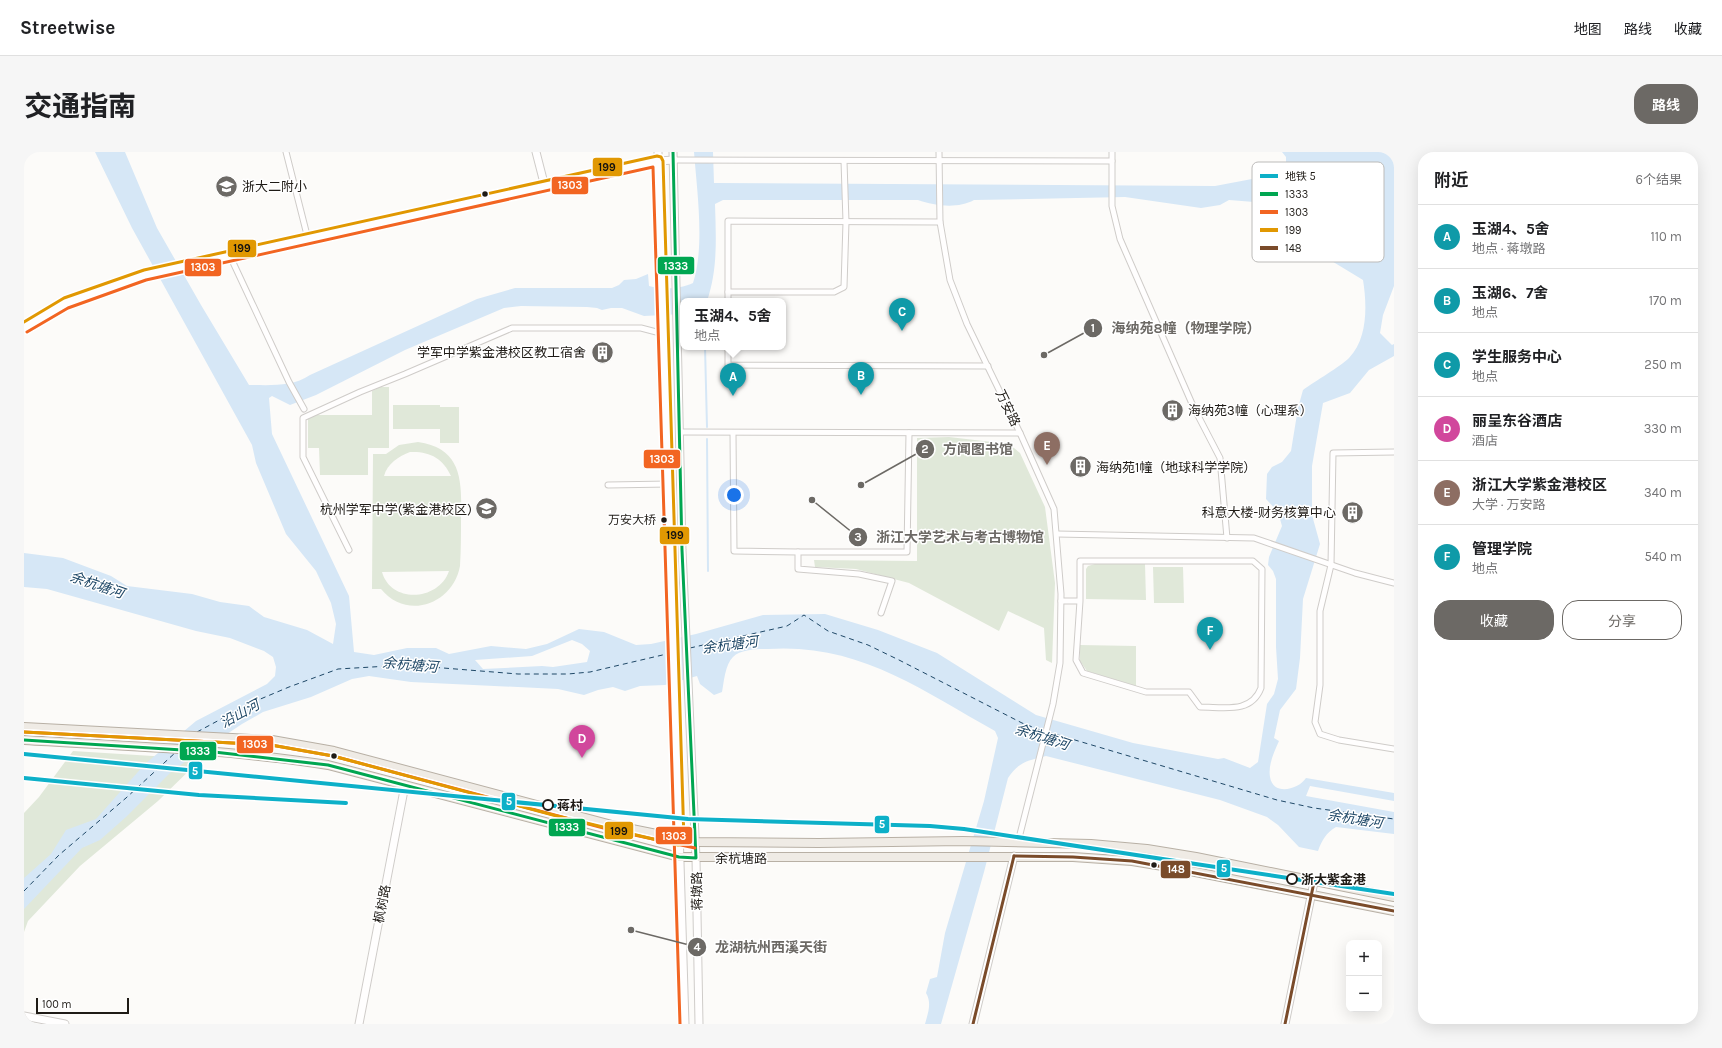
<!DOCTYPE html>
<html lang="zh">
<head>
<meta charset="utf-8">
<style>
	:root { --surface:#fff; --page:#f6f6f6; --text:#202124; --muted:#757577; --line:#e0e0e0; --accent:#6c6965 }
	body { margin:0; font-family:Karla,"Noto Sans SC",sans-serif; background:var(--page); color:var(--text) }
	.controls { position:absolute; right:12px; bottom:12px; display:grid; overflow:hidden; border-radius:8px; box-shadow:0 4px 16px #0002 }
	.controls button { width:36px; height:36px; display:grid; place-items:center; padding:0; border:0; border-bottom:1px solid var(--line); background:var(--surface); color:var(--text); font:20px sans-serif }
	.scale { position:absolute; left:12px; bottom:10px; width:93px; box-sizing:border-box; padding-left:4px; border:2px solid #1f1b16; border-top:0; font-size:11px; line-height:14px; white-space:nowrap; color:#1f1b16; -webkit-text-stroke:3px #fff; paint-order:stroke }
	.you { position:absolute; left:710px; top:343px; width:14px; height:14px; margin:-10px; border:3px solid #fff; border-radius:50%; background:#1a73e8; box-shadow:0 0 0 6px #1a73e833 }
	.badge { display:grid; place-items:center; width:26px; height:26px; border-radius:50%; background:var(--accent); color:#fff; font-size:13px; font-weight:700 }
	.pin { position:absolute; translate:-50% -33px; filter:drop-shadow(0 1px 2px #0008) }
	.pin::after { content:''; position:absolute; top:21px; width:14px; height:12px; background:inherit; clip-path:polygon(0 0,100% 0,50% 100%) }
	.popup { position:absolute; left:656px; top:146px; width:106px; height:52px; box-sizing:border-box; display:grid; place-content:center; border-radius:8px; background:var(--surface); filter:drop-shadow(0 1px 3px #0005); font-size:13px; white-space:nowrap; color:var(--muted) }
	.popup b { font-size:15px; color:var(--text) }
	.popup::after { content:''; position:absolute; left:50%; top:100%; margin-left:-8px; border:8px solid transparent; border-top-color:var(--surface) }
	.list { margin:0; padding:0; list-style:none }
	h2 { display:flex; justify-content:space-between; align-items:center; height:52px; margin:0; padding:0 16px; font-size:17px }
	h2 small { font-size:13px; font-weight:400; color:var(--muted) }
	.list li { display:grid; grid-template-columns:26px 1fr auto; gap:12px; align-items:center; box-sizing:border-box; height:64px; padding:0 16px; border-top:1px solid var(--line) }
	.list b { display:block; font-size:15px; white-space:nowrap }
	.list p { margin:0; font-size:13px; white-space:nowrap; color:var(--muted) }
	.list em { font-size:13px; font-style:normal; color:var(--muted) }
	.actions { display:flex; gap:8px; padding:12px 16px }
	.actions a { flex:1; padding:9px 0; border:1px solid var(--accent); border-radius:16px; text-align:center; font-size:14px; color:var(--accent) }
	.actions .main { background:var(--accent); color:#fff }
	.map { position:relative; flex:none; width:1370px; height:872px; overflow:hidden; border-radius:16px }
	header { display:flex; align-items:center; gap:24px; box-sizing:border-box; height:56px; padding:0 20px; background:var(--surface); border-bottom:1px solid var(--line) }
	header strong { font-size:19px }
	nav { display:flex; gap:22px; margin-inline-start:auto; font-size:14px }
	.intro { display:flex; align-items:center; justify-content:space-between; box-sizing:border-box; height:96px; padding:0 24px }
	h1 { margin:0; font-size:28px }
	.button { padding:10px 18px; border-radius:16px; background:var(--accent); color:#fff; font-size:14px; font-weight:700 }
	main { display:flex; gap:24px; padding:0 24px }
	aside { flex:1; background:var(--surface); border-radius:16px; box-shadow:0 4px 16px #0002 }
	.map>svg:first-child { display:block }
	.green { fill:#e0e8d9; fill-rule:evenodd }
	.water { fill:#d6e7f6; fill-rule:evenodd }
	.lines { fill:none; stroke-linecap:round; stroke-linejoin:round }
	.stream { stroke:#d6e7f6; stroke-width:2 }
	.ferry { stroke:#1f4867; stroke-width:1; stroke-dasharray:5 4; stroke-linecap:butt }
	.street-casing { stroke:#cfccc9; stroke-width:7 }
	.secondary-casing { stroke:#cfccc9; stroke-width:9 }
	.primary-casing { stroke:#b8b0a5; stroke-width:10 }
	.street { stroke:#fffefe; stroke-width:5 }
	.secondary { stroke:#fffefe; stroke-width:7 }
	.primary { stroke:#efebe5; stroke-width:8 }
	.bus-1-casing { stroke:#fff; stroke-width:6 }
	.bus-2-casing { stroke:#fff; stroke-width:6 }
	.bus-3-casing { stroke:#fff; stroke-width:6 }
	.bus-4-casing { stroke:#fff; stroke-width:6 }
	.bus-1 { stroke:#00a651; stroke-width:3 }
	.bus-2 { stroke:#f26522; stroke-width:3 }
	.bus-3 { stroke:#e19802; stroke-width:3 }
	.bus-4 { stroke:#7a4b2a; stroke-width:3 }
	.metro-1-casing { stroke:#fff; stroke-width:7 }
	.metro-1 { stroke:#0db0c8; stroke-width:4 }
	.bus-dot { fill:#1f1b16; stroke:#fff; stroke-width:1.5 }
	.stop-dot { fill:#fff; stroke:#1f1b16; stroke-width:2 }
	.labels { text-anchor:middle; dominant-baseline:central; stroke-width:3; stroke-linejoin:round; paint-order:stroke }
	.bus-label { font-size:12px; fill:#1f1b16; stroke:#fff; text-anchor:end }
	.poi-label { font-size:13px; fill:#1f1b16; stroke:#fff; text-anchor:start }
	.street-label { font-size:13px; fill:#1f1b16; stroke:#fff }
	.stop-label { font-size:13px; font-weight:bold; fill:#1f1b16; stroke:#fff; text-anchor:start }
	.water-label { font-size:14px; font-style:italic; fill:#1f4867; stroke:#fff }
	.key { fill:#fff; stroke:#bcbbb9; stroke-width:1 }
	.key-label { font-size:11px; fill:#1f1b16 }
	.leader { fill:none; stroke:#6c6965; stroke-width:1.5 }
	.callout-dot { fill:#6c6965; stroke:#fff; stroke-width:1.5 }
	.mark-label { font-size:12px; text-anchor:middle; font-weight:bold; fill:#fff }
	.callout-label { font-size:14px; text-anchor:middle; font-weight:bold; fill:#6c6965; stroke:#fff; stroke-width:3; stroke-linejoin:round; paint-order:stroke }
	.line-badge { stroke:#fff; stroke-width:1.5 }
	.badge-label { font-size:11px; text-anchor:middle; font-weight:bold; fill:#fff }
	.pale-badge-label { font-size:11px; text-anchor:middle; font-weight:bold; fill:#111 }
</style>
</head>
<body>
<header>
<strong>Streetwise</strong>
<nav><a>地图</a><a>路线</a><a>收藏</a></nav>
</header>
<div class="intro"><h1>交通指南</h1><a class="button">路线</a></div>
<main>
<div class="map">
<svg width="1370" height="872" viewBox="0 0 1370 872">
	<rect width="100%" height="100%" fill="#fcfbf9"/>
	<g class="green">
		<path d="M356 235H365V296H344V323H296L295 296H284V267L292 263H348V239Z"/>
		<path d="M369 253H416V255H435V291H416V277H369Z"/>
		<path d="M925 285 985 292 996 301 1021 355 1031 431 1028 511 1022 508 1020 476 984 459 975 479 885 431 832 417 791 415 790 408 893 409V286Z"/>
		<path d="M394 290C438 296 438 329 437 365 437 381 437 397 436 414 429 452 383 469 357 437H348L349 302H362L375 293ZM386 300C405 299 419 306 427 324H360C363 312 375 304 386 300ZM425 419C415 449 367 452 358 420Z"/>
		<path d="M1071 412H1121L1122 448 1062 447V417L1064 414Z"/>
		<path d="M1129 415H1159L1160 451H1130Z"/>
		<path d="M1056 493 1112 494V534L1063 519 1056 509Z"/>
		<path d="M49 599 177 607 134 649 56 714 4 769 0 780V661L15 645Z"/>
	</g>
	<path class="water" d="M71 0H101L133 76 177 153 225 233C247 233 268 235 286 223L453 147 491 136H588L595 133 600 128 612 127 624 122 625 134C638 138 657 137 669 131 681 95 673 39 670 0H689L690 31 1191 34 1228 27 1240 14 1257 13 1262 10V5L1258 0H1370V134L1359 163 1356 181 1368 193 1370 192V204L1345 218 1326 241 1299 251 1288 314V363L1296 392 1279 447 1276 506 1272 537 1256 558 1250 586 1255 589C1250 600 1244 613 1246 625 1249 644 1274 638 1282 626L1370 641V649L1286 634 1282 644 1370 660V682L1312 675C1302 681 1298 688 1294 699L1275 695 1254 673 1243 665 1196 648 1022 604C1003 609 996 609 984 626L960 720 917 872H901C904 861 908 851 902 841L906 827 913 825 921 781 960 649 974 586 971 579C896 537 834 491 744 497 733 497 717 497 709 505 701 513 700 529 698 540L690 543 676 532 673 524 641 533 616 534 601 539 589 535 574 538 560 543 534 537 387 530 345 524 328 527 287 545 239 560 218 572 149 618 102 665 76 688 58 696 0 757V726L27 702 42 678 72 667 121 612 172 569 243 532 251 524 252 515 249 505 240 499 206 486 172 479 23 437 0 435V401L39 406 87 424 103 434 168 442 196 450 225 454 240 465 283 478 309 492 312 472 307 451 292 419 262 382 232 311 228 293 108 76ZM1101 45 1177 56 1196 53 1205 48 1243 51 1265 58 1285 57C1297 73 1305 87 1306 108L1339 128C1343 153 1344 186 1325 206 1316 215 1291 229 1279 238L1274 256 1267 299 1258 310 1248 315 1243 322 1242 347 1254 360 1258 374 1245 405 1244 413 1249 419 1252 427V495L1254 527 1250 542 1243 552 1234 610 1226 616 1200 606 1194 607 1109 591 1012 563 913 501 854 478 801 462 739 463 672 482 627 492 612 493 580 480 555 477 523 492 502 497 467 494 425 502 412 496H383L350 503 330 500 325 444 248 282 245 246 248 244 266 253 292 243 381 198 480 156 497 154 563 155 573 156 578 158 587 156H598L620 164 659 162V149H683C694 117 692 85 691 52L699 48H894C911 54 934 57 950 48ZM548 488 558 492 566 499 563 510 529 515 518 514 459 517 451 508 508 504Z"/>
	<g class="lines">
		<g class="stream">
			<path d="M681 195 683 275"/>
			<path d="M683 287 684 419"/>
		</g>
		<g class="ferry">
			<path d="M666 496 763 474 780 463 804 479 844 493 875 508 998 571 1019 579"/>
			<path d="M652 499 659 497"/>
			<path d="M173 580 227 551 265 535 314 517 382 513 494 522H544L566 520 647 501"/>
			<path d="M1024 580 1253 648 1290 656 1370 667"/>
			<path d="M159 594 165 588"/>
			<path d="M0 739 35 703 102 646 152 600"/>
		</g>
		<defs>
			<g id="street">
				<path d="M262 0 284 87"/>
				<path d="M915 0 916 70 926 128 943 172 996 281 1030 357 1037 442 1036 511 1029 552 994 690"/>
				<path d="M1088 0V54L1096 87 1169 254 1196 306 1203 386"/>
				<path d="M650 8 1088 9"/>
				<path d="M206 104 265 230 280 257"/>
				<path d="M704 140H810L820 135 822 70 820 9"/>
				<path d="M704 149V69L916 70"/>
				<path d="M704 195V213L964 214"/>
				<path d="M655 280 996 281"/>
				<path d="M709 281 710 399 774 400V417L835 422 868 429 857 461"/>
				<path d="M1370 300 1309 301 1307 413 1296 459V533L1291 570 1296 582 1315 588 1370 597"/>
				<path d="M584 333 645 332"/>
				<path d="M1033 382 1230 386 1331 421 1370 431"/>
				<path d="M325 398 279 305V266L336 240 381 222 488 176H617L640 182"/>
				<path d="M774 400H883L885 281"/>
				<path d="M1037 449H1056V409H1229L1238 417 1237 536C1227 562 1200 555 1176 555L1165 540H1122L1059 521 1052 508 1056 449"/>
			</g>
			<g id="secondary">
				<path d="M512 0 521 35"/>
				<path d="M634 0 661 872"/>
				<path d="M649 0 658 398 672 706 675 872"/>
				<path d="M0 176 42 151 121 123 634 9 650 8"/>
				<path d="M0 864 41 872"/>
				<path d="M335 872 381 633"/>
				<path d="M949 872 990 704"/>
				<path d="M1261 872 1290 730"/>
			</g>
			<g id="primary">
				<path d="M0 575 248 588 310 599 588 673 672 690 795 691 939 689 1067 692 1123 697 1172 705 1370 745"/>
				<path d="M0 588C101 594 203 597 304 613L655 705H1049L1108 709 1151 716 1370 759"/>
			</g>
		</defs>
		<use href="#street" class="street-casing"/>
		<use href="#secondary" class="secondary-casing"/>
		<use href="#primary" class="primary-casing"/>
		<use href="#street" class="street"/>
		<use href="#secondary" class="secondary"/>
		<use href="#primary" class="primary"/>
		<defs>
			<path id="bus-1" d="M0 588 190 600 304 613 655 705 672 706 658 398 649 0"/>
			<g id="bus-2">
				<path d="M3 180 44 156 122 128 629 15 656 872"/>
				<path d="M0 580 247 593 309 604 587 678 671 696"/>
			</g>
			<path id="bus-3" d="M0 170 40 146 120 118 633 4 637 5 639 9 660 689 658 692 654 693 529 663 309 604 247 593 0 580"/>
			<g id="bus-4">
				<path d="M990 704 1049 705 1108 709 1370 759"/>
				<path d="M949 872 990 704"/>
				<path d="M1261 872 1290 730"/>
			</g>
		</defs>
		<use href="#bus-1" class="bus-1-casing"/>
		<use href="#bus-2" class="bus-2-casing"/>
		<use href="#bus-3" class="bus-3-casing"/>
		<use href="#bus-4" class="bus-4-casing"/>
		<use href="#bus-1" class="bus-1"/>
		<use href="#bus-2" class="bus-2"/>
		<use href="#bus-3" class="bus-3"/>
		<use href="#bus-4" class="bus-4"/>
		<defs>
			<g id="metro-1">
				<path d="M0 602 664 667 906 674 940 677 1370 742"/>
				<path d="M0 626 175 643 322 651"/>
			</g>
		</defs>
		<use href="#metro-1" class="metro-1-casing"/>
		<use href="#metro-1" class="metro-1"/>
	</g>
	<defs>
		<symbol id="school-disc" viewBox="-11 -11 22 22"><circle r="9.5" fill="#6c6965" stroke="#fff"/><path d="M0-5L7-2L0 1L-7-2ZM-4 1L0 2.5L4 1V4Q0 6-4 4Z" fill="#fff"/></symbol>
		<symbol id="building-disc" viewBox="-11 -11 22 22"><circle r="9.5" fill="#6c6965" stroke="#fff"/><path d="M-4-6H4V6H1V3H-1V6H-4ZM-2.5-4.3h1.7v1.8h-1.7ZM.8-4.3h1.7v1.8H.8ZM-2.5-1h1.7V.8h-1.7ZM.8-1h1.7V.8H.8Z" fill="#fff"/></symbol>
	</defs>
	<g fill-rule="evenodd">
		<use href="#school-disc" x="190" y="22" width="25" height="25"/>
		<use href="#building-disc" x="566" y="188" width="25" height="25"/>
		<use href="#building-disc" x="1136" y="246" width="25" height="25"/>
		<use href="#building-disc" x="1044" y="302" width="25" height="25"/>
		<use href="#school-disc" x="450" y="344" width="25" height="25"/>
		<use href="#building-disc" x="1316" y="348" width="25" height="25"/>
	</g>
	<g class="bus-dot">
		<circle cx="461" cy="42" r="3.5"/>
		<circle cx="640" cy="368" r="3.5"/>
		<circle cx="310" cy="604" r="3.5"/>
		<circle cx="1130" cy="713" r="3.5"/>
	</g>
	<g class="stop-dot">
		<circle cx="524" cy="653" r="5"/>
		<circle cx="1268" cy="727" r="5"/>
	</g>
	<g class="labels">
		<g class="bus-label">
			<text x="632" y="368">万安大桥</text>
		</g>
		<g class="poi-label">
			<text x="218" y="34">浙大二附小</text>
			<text x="562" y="200" text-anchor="end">学军中学紫金港校区教工宿舍</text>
			<text x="1164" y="258">海纳苑3幢（心理系）</text>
			<text x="1072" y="315">海纳苑1幢（地球科学学院）</text>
			<text x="448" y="357" text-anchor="end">杭州学军中学(紫金港校区)</text>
			<text x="1312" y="360" text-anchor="end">科意大楼-财务核算中心</text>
		</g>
		<g class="street-label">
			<text transform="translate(984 256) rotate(64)">万安路</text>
			<text x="717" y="706">余杭塘路</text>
			<text transform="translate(673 739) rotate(-91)">蒋墩路</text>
			<text transform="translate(358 752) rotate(-79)">枫树路</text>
		</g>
		<g class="stop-label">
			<text x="533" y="653">蒋村</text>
			<text x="1277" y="727">浙大紫金港</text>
		</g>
		<g class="water-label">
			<text transform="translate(73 433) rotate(19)">余杭塘河</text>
			<text transform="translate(706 493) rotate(-7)">余杭塘河</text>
			<text transform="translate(386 513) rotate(5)">余杭塘河</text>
			<text transform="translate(216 562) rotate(-29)">沿山河</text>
			<text transform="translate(1018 585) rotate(18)">余杭塘河</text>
			<text transform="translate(1331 667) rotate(9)">余杭塘河</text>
		</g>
	</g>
	<rect x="1228" y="10" width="132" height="100" rx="6" class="key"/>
	<rect x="1236" y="22" width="18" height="4" fill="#0db0c8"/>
	<rect x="1236" y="40" width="18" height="4" fill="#00a651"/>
	<rect x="1236" y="58" width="18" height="4" fill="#f26522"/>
	<rect x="1236" y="76" width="18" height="4" fill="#e19802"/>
	<rect x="1236" y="94" width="18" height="4" fill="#7a4b2a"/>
	<g class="key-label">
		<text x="1261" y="28">地铁 5</text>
		<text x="1261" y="46">1333</text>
		<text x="1261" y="64">1303</text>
		<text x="1261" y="82">199</text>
		<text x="1261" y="100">148</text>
	</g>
	<path class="leader" d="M1020 203L1069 176M837 333L901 297M788 348L834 385M607 778L673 795"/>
	<g class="callout-dot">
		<circle cx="1020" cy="203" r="4"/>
		<circle cx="837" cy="333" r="4"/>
		<circle cx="788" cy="348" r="4"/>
		<circle cx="607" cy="778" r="4"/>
		<circle cx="1069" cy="176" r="10"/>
		<circle cx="901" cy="297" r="10"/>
		<circle cx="834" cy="385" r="10"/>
		<circle cx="673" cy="795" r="10"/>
	</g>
	<g class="mark-label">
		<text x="1069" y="180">1</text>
		<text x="901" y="301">2</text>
		<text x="834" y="389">3</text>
		<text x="673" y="799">4</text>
	</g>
	<g class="callout-label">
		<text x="1162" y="181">海纳苑8幢（物理学院）</text>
		<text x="954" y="302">方闻图书馆</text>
		<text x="936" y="390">浙江大学艺术与考古博物馆</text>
		<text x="747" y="800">龙湖杭州西溪天街</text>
	</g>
	<g class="line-badge">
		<rect x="568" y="5" width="31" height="20" rx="4" fill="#e19802"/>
		<rect x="527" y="24" width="38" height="19" rx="4" fill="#f26522"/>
		<rect x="203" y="87" width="30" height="19" rx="4" fill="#e19802"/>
		<rect x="633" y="104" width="38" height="19" rx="4" fill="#00a651"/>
		<rect x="160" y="106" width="38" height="19" rx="4" fill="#f26522"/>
		<rect x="619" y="297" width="38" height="20" rx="4" fill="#f26522"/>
		<rect x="635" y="374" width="31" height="19" rx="4" fill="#e19802"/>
		<rect x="212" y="583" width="38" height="19" rx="4" fill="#f26522"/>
		<rect x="155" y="589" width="38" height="20" rx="4" fill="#00a651"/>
		<rect x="164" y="609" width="15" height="19" rx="4" fill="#0db0c8"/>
		<rect x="477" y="640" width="15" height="19" rx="4" fill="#0db0c8"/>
		<rect x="850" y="663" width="16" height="19" rx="4" fill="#0db0c8"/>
		<rect x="524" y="666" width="38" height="19" rx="4" fill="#00a651"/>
		<rect x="580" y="669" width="30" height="19" rx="4" fill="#e19802"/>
		<rect x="631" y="674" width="38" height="19" rx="4" fill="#f26522"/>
		<rect x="1192" y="707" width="15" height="19" rx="4" fill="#0db0c8"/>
		<rect x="1136" y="708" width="31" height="19" rx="4" fill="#7a4b2a"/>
	</g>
	<g class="badge-label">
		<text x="546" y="37">1303</text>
		<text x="652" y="118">1333</text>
		<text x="179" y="119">1303</text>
		<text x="638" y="311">1303</text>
		<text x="231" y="596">1303</text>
		<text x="174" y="603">1333</text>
		<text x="171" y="623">5</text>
		<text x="485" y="653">5</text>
		<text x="858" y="676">5</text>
		<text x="543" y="679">1333</text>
		<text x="650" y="688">1303</text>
		<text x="1200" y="720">5</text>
		<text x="1152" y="721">148</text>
	</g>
	<g class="pale-badge-label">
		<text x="583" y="19">199</text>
		<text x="218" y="100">199</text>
		<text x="651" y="387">199</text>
		<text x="595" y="683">199</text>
	</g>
</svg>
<div class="controls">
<button>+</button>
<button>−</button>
</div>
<div class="scale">100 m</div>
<div class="you"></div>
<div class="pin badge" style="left:709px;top:244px;background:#0f9aa8">A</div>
<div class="popup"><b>玉湖4、5舍</b>地点</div>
<div class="pin badge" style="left:837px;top:243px;background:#0f9aa8">B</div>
<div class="pin badge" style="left:878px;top:179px;background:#0f9aa8">C</div>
<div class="pin badge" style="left:558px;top:606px;background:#d1479c">D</div>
<div class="pin badge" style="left:1023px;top:313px;background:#8d6e63">E</div>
<div class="pin badge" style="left:1186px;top:498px;background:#0f9aa8">F</div>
</div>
<aside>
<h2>附近<small>6个结果</small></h2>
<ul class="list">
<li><span class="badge" style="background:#0f9aa8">A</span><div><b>玉湖4、5舍</b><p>地点 · 蒋墩路</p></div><em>110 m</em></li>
<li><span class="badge" style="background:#0f9aa8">B</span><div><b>玉湖6、7舍</b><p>地点</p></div><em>170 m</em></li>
<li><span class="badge" style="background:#0f9aa8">C</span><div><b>学生服务中心</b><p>地点</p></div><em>250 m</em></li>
<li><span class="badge" style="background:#d1479c">D</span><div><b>丽呈东谷酒店</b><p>酒店</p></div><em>330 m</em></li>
<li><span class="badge" style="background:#8d6e63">E</span><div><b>浙江大学紫金港校区</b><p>大学 · 万安路</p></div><em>340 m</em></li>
<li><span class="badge" style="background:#0f9aa8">F</span><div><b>管理学院</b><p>地点</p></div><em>540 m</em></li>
</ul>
<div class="actions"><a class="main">收藏</a><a>分享</a></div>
</aside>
</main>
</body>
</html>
